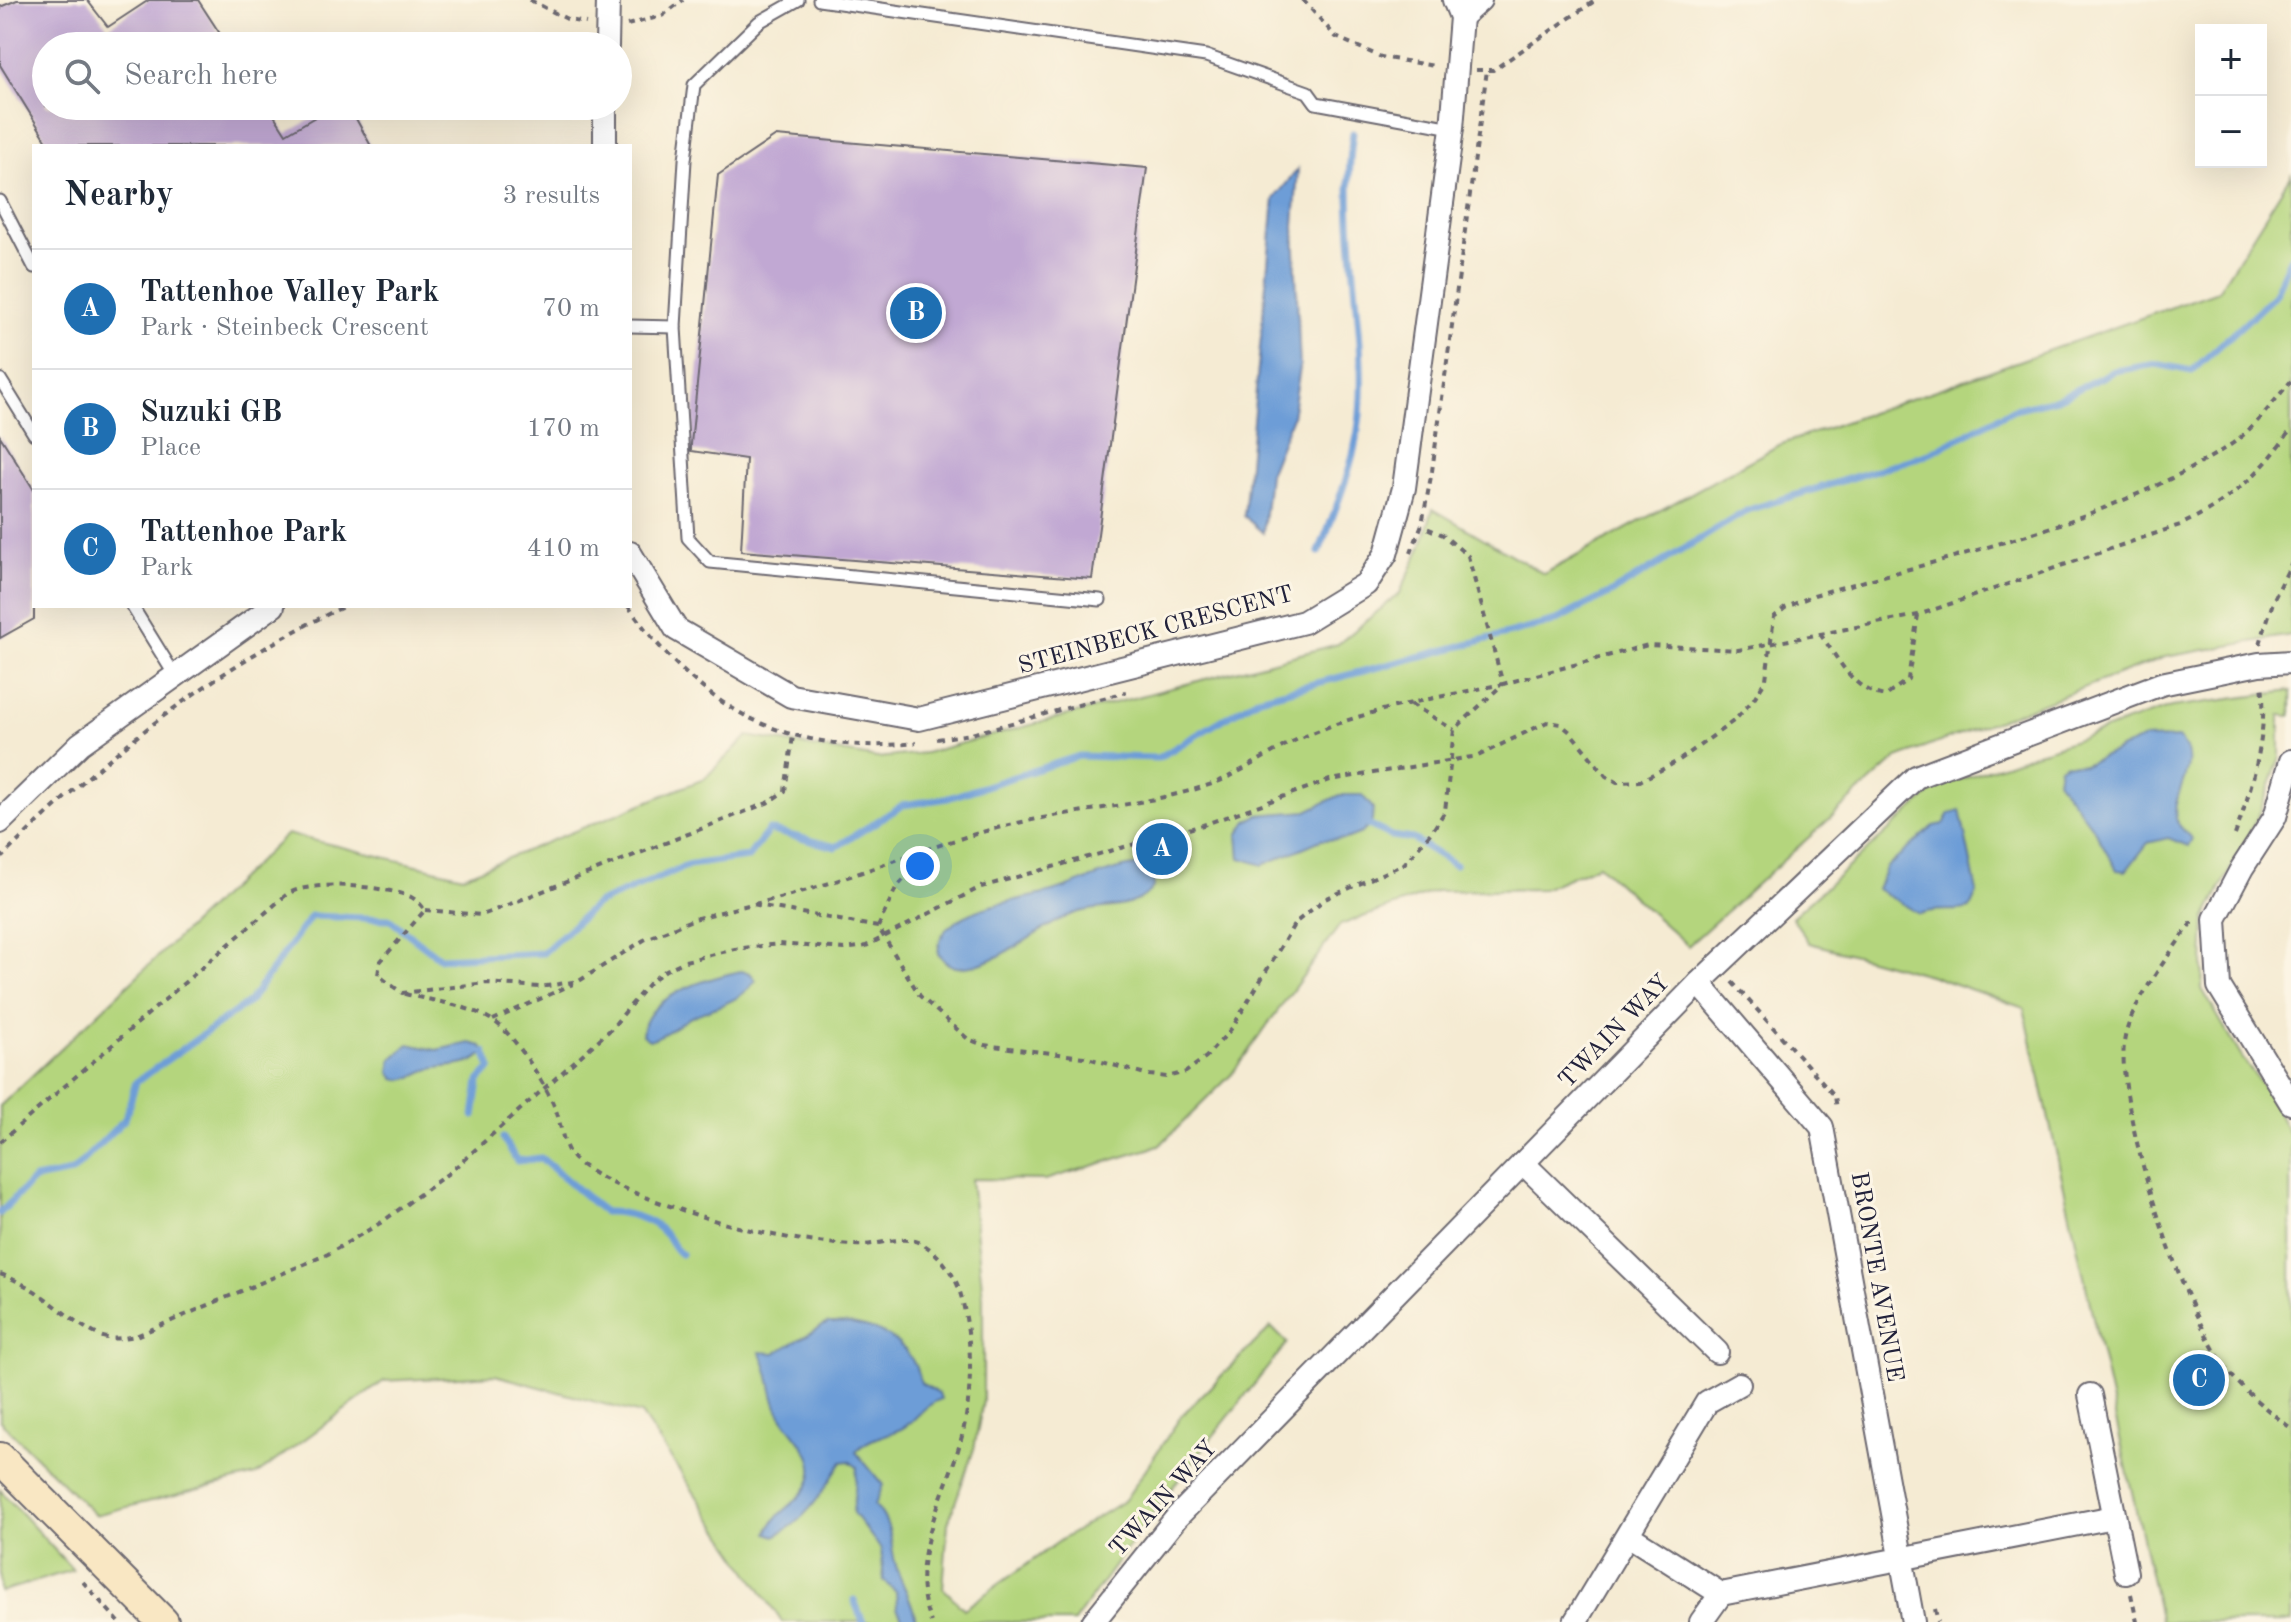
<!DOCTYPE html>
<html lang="en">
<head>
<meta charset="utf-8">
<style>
	:root { --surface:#fff; --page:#f2f2f3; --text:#1f2937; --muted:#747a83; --line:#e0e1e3; --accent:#1f6fb2 }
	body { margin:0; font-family:"Old Standard TT",serif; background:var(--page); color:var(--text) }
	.controls { position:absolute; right:24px; top:24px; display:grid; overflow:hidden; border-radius:0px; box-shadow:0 8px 32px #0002 }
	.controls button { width:72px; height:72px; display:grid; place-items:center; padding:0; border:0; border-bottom:2px solid var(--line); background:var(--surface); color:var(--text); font:40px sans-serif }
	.you { position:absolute; left:920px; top:866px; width:28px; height:28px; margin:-20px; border:6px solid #fff; border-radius:50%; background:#1a73e8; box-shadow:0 0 0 12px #1a73e833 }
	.badge { display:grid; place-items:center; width:52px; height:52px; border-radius:50%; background:var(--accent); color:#fff; font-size:26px; font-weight:700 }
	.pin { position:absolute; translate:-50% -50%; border:4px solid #fff; box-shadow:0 2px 8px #0006 }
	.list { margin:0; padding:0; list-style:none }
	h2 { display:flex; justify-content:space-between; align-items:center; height:104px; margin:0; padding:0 32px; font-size:34px }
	h2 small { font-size:26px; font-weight:400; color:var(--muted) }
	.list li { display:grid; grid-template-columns:52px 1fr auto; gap:24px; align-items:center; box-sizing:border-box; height:120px; padding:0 32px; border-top:2px solid var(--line) }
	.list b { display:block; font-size:30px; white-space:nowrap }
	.list p { margin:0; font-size:26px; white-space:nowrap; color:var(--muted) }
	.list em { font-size:26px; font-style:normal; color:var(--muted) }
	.icon { flex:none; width:44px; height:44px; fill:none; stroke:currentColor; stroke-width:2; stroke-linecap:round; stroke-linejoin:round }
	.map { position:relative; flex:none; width:2291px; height:1622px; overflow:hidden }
	.search { position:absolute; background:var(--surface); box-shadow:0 8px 32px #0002; left:32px; top:32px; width:600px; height:88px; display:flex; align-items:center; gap:20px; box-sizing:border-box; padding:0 28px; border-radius:44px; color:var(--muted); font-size:30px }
	.panel { position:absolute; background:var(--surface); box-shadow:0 8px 32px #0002; left:32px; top:144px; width:600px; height:464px; border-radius:0px }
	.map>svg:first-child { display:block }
	.green { fill:#b4d57d; stroke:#6b7c5c; stroke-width:2 }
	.water { fill:#6d9dd7; stroke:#486089; stroke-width:2 }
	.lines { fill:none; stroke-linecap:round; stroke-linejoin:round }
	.stream { stroke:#6d9dd7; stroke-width:7 }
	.building { fill:#c1a8d3 }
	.lane-casing { stroke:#6c6870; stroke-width:15 }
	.street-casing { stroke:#6c6870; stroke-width:26 }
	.secondary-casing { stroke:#6c6870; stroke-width:34 }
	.path { stroke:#6c6870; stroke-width:4; stroke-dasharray:6 6; stroke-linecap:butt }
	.lane { stroke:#fff; stroke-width:11 }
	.street { stroke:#fff; stroke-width:22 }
	.secondary { stroke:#f9e7c3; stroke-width:30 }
	.labels { text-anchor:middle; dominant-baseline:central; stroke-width:6; stroke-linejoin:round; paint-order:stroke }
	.street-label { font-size:24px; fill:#22223b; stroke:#fcf5e5 }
</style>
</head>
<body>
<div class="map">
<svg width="2291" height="1622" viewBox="0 0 2291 1622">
	<rect width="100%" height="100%" fill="#fcf5e5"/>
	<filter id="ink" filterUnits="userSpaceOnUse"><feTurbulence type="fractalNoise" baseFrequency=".0125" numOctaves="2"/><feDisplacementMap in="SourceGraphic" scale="16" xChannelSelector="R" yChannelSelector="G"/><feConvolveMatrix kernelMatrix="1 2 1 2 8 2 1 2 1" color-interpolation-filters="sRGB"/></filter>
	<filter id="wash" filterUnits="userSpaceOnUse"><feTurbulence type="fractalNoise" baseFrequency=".006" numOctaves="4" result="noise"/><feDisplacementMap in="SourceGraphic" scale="32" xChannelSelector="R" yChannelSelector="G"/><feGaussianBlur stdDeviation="1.8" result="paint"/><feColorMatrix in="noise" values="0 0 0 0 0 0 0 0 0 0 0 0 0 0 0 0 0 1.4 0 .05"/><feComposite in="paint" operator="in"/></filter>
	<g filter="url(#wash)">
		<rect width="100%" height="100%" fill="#f5ebd3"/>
		<g class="green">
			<path d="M2291 175V635L2165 657 1897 758 1688 946 1598 865 1543 889 1436 891 1340 925 1231 1075 1159 1146 1045 1180 971 1179 983 1297V1401L974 1449 948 1523 943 1588 964 1609 1061 1540 1125 1500 1182 1415 1271 1327 1287 1343 1160 1503 1074 1622H782L641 1414 495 1375 384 1381 256 1475 95 1515 0 1421V1106L287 834 463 876 704 779 748 736 877 758 925 753 1338 644 1400 593 1422 545 1433 509 1544 574 1779 445 2218 291Z"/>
			<path d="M2291 691V716L2280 715V757L2260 812 2205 919 2202 989 2241 1056 2270 1097 2291 1138V1622H2161L2024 1008 1929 975 1809 943 1792 917 1938 787 2171 707Z"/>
			<path d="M0 1490 73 1570 0 1592Z"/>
		</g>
		<g class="water">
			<path d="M1298 169 1294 226 1300 368 1292 417 1269 474 1263 533 1244 516 1274 199Z"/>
			<path d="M2178 738C2205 761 2170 792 2176 818 2178 826 2186 833 2192 839L2188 846 2168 838 2148 843 2126 871 2117 870 2095 831 2057 780 2059 767 2066 763 2084 765 2142 739Z"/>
			<path d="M1340 795H1362L1373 808 1372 821 1362 833 1346 839 1321 840 1263 865 1240 858 1238 835 1247 821 1258 815 1307 811Z"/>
			<path d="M1960 810 1977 892 1970 908C1954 913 1935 907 1920 914L1877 889 1886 868 1934 826 1944 824 1950 813Z"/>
			<path d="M1140 865 1153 875 1154 886C1135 913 1104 904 1076 913 1038 926 1005 963 964 967 952 969 946 963 938 954 939 944 940 934 949 927 978 902 1023 901 1059 890 1087 881 1111 868 1140 865Z"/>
			<path d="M741 971 750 973 756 980C739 1004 714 1006 689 1018 675 1026 665 1036 649 1040L642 1035C646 995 709 978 741 971Z"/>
			<path d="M470 1043 482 1046 485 1052C472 1068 450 1065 431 1069 417 1072 411 1082 395 1079L390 1072 392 1059 409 1044 436 1050Z"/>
			<path d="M828 1323C870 1322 911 1337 921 1383L939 1393 941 1399C920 1407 918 1420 901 1429 884 1437 868 1437 856 1452L883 1485 875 1505C896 1530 888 1542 897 1569 903 1588 914 1602 916 1622H904L897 1608 896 1592 884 1581 881 1549 853 1513 857 1467 849 1461 842 1462C824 1490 807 1521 775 1536L768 1533C773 1513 797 1505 807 1487 827 1455 785 1432 776 1405 769 1385 771 1372 760 1352L775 1353Z"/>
		</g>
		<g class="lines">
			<g class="stream">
				<path d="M1319 552C1338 503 1360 452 1361 398 1364 310 1340 220 1353 133"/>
				<path d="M1369 825 1391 836 1413 839 1455 865"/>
				<path d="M474 1116 479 1081 491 1068 485 1052"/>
				<path d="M503 1138 517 1161 541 1158 604 1212C623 1211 652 1218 665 1234 672 1241 672 1248 681 1254"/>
				<path d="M0 1213 34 1179 72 1172 125 1119 136 1082 249 1002 311 916 389 919 440 958 543 953 596 904 689 865 748 857 769 830 836 847 903 805 948 798 1079 756 1158 758 1259 698 1553 622 1611 593 1748 510 1928 454 2014 409 2057 399 2114 371 2156 364 2192 371 2274 296 2291 257"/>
				<path d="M854 1600 863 1622"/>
			</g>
		</g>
		<g id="blocks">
			<g class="building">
				<path d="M17 0H87L108 27 149 0H198L228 46H46V106H268L286 134 334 106H349L371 146H50L0 65V7Z"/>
				<path d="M776 136 1147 168 1092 579 741 551 746 459 691 451V444L718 175Z"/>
				<path d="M0 436 34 490V619L0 638Z"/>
			</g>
		</g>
	</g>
	<g filter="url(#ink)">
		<use href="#blocks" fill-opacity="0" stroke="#6c6870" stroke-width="2"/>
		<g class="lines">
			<defs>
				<g id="lane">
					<path d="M798 0 759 22 694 85 685 160 675 327 688 538 710 562 1100 600"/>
					<path d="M819 0 1206 56 1308 92 1316 103 1452 128"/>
					<path d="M0 201 34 267"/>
					<path d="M630 326 675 327"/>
					<path d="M0 379 34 434"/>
					<path d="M132 606 174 674"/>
				</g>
				<g id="street">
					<path d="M1461 17 1480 0"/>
					<path d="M607 46 608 0"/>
					<path d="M605 146V106"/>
					<path d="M630 553 676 629 791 696 919 719 1304 622 1366 584 1386 554 1404 488 1452 128 1461 17 1454 0"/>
					<path d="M2291 761 2275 817 2242 868 2215 919 2219 986 2291 1103"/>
					<path d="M0 822 80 744 273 606"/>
					<path d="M1699 983 1822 1127 1913 1622"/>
					<path d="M1523 1163 1717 1352"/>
					<path d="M2090 1395 2126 1573"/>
					<path d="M1628 1535 1721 1594 2114 1517"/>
					<path d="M1093 1622 1177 1517 1699 983 1916 777 2161 684 2259 664 2291 662"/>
					<path d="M1575 1622 1707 1402 1739 1384"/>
					<path d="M1701 1622 1721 1594"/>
				</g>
				<path id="secondary" d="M0 1458 163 1622"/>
			</defs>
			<use href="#lane" class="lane-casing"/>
			<use href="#street" class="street-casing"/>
			<use href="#secondary" class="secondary-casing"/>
			<g class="path">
				<path d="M530 0 569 20 586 23"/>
				<path d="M1303 0 1336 37 1381 57 1435 66"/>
				<path d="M627 25 662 16 683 0"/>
				<path d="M1476 70H1493L1596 0"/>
				<path d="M1411 553 1422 524 1432 471 1487 70"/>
				<path d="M628 606C702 711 787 756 916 743"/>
				<path d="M1820 634C1839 659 1853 692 1886 696L1908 679 1918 615"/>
				<path d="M2260 644 2274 599 2291 564"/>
				<path d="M1411 704 1454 730"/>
				<path d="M937 739 971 734 1126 692"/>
				<path d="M2235 835C2252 787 2268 735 2262 684"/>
				<path d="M0 859C101 759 215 666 345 606"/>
				<path d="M754 904C841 885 922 846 1009 825 1076 809 1147 806 1212 784 1244 772 1272 750 1303 737 1367 709 1435 698 1503 684L1468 556 1443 535 1422 526"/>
				<path d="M425 910 482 915 767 803 785 791 793 736"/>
				<path d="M2192 922C2171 953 2128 1006 2124 1043 2117 1115 2184 1313 2228 1371 2245 1392 2269 1412 2291 1428"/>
				<path d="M878 927 896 888 930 850"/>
				<path d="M1732 982 1835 1096 1837 1109"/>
				<path d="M405 994C432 1001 468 1005 492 1020 514 1033 545 1084 555 1108 562 1124 561 1144 573 1158 595 1180 647 1198 676 1208 733 1228 792 1242 853 1245 874 1247 899 1235 918 1242 936 1249 955 1274 960 1292 973 1336 973 1391 962 1436 947 1495 904 1560 931 1622"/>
				<path d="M493 1020 573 984"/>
				<path d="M0 1142 286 895C308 879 386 886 411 897 417 900 421 905 425 910L380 962 378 975 402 993 486 983 540 987 579 981 644 940 694 919 752 904 878 927 920 996 968 1039 984 1045 1084 1057 1149 1075 1167 1077 1186 1072 1206 1057 1232 1028 1295 923 1325 899 1404 864 1433 830 1445 811 1454 730 1503 684 1648 645 1738 650 1918 615 2180 525C2227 503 2263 473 2291 429"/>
				<path d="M0 1274C45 1290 61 1316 98 1335 110 1341 123 1338 136 1336L328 1254 382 1222 450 1172 611 1029 650 982 666 970 685 961 735 949 779 944 845 949 866 946 981 887 1203 825 1330 780 1478 756 1547 722 1561 724 1570 732 1606 776 1617 782 1640 781 1678 761 1735 720 1753 700 1766 679 1774 617 1785 608 1814 595C1948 557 2108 523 2227 447 2252 432 2272 403 2291 381"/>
				<path d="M83 1582 119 1622"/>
				<path d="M2131 1594 2137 1622"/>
				<path d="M1935 1609 1938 1622"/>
			</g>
			<use href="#lane" class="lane"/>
			<use href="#street" class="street"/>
			<use href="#secondary" class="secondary"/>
		</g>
	</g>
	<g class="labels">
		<g class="street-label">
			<text transform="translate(1156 631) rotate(-15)">STEINBECK CRESCENT</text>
			<text transform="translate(1615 1032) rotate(-46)">TWAIN WAY</text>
			<text transform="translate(1876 1277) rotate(80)">BRONTE AVENUE</text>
			<text transform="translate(1164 1499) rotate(-48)">TWAIN WAY</text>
		</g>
	</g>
</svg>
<div class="controls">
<button>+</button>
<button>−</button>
</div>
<div class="you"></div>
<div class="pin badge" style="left:1162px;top:849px">A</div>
<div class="pin badge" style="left:916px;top:313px">B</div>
<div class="pin badge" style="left:2199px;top:1380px">C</div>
<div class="search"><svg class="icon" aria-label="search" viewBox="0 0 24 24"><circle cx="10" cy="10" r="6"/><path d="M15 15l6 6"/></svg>Search here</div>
<section class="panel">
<h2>Nearby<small>3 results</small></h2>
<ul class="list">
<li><span class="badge">A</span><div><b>Tattenhoe Valley Park</b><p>Park · Steinbeck Crescent</p></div><em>70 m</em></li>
<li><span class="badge">B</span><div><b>Suzuki GB</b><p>Place</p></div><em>170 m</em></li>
<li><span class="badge">C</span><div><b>Tattenhoe Park</b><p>Park</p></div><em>410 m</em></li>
</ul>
</section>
</div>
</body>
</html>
